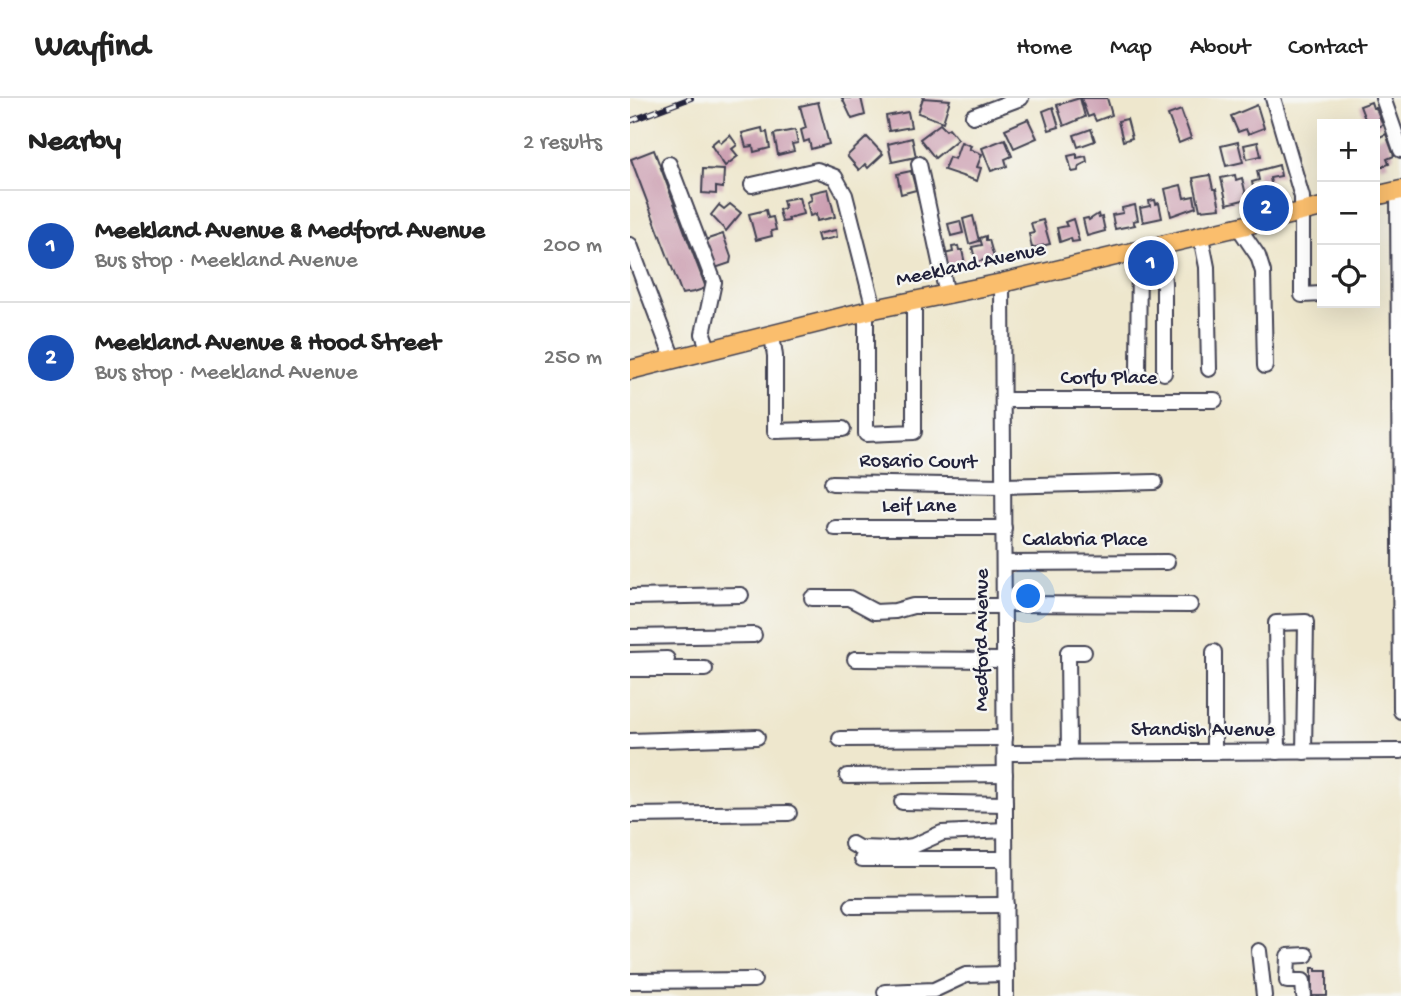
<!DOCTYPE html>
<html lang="en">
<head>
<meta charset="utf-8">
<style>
	:root { --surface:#fff; --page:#f2f2f2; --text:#222; --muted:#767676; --line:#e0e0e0; --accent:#111827 }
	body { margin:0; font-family:"Gochi Hand",sans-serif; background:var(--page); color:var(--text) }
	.controls { position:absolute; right:21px; top:21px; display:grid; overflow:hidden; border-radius:0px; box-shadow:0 7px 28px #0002 }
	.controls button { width:63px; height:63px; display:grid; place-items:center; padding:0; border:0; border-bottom:2px solid var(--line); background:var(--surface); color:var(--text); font:35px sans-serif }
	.you { position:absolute; left:399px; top:499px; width:24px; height:24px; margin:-18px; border:5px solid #fff; border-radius:50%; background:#1a73e8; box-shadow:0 0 0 10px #1a73e833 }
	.badge { display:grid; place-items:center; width:46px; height:46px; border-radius:50%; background:var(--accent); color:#fff; font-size:23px; font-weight:700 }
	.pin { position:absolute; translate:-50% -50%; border:4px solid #fff; box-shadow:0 2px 7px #0006 }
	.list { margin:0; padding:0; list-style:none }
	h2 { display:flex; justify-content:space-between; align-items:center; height:91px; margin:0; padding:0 28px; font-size:30px }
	h2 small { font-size:23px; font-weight:400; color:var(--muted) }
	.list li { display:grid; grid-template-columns:46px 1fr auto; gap:21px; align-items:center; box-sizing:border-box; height:112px; padding:0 28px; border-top:2px solid var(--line) }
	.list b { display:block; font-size:26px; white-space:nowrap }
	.list p { margin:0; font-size:23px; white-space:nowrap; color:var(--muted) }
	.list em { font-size:23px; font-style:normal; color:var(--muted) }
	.icon { flex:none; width:38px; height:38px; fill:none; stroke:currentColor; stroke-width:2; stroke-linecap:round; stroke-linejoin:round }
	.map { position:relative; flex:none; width:771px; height:898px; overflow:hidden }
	header { display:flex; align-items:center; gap:42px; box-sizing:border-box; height:98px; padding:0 35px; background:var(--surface); border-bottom:2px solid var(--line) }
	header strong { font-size:33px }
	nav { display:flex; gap:38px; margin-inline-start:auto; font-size:24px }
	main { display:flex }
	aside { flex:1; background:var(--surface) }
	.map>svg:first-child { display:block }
	.building { fill:#cb9db0 }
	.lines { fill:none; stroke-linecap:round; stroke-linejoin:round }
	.minor-casing { stroke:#414051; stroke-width:18 }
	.major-casing { stroke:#414051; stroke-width:21 }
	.minor { stroke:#fff; stroke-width:14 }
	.major { stroke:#fabe6d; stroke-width:18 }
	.rail-casing { stroke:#22223b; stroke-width:6 }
	.rail { stroke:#f6f6f2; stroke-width:3.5; stroke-dasharray:10; stroke-linecap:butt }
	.labels { text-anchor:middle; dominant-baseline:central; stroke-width:5; stroke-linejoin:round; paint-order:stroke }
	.street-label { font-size:21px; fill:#22223b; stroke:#f6f6f2 }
</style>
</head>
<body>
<header>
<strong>Wayfind</strong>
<nav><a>Home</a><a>Map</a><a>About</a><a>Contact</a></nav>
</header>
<main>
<aside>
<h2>Nearby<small>2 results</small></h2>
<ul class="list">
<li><span class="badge" style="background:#1a4fb4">1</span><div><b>Meekland Avenue &amp; Medford Avenue</b><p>Bus stop · Meekland Avenue</p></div><em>200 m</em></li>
<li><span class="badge" style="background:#1a4fb4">2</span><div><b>Meekland Avenue &amp; Hood Street</b><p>Bus stop · Meekland Avenue</p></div><em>250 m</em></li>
</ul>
</aside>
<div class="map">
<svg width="771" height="898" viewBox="0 0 771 898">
	<rect width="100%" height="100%" fill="#f6f6f2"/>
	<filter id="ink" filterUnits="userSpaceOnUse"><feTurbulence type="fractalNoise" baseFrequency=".0143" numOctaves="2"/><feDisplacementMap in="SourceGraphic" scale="14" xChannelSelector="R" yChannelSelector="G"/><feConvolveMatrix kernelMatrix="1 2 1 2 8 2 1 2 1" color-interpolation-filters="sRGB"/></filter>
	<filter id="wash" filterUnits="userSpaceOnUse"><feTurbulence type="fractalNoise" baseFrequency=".00686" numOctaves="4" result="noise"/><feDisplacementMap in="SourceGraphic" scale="28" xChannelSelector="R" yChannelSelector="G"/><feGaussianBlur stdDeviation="1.57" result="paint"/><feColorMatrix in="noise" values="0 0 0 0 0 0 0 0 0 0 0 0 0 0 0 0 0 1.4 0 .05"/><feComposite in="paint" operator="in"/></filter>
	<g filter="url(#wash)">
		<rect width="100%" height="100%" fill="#eee7cd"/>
		<g id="blocks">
			<g class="building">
				<path d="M212 0H231L235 17 222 21Z"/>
				<path d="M293 0 320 2 313 24 288 15Z"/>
				<path d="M450 0 455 19 434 28 427 7Z"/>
				<path d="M451 0H477L482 17 466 23 463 17 458 19Z"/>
				<path d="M188 4 199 46 181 51 179 42 174 44 171 32 176 30 170 8Z"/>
				<path d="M741 4 743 10H746L753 27 745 30V26H737L730 8Z"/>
				<path d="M627 7 634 30 618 36 616 31 608 34 601 18Z"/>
				<path d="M423 9 429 29 419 32 413 13Z"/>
				<path d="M551 12 561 40 549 45 538 17Z"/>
				<path d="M278 14 281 29 259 33 256 18Z"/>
				<path d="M398 21 407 40 384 50 375 31Z"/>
				<path d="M497 21 502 40 493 43 488 23Z"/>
				<path d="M310 26 316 32 319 30 328 41 305 60 290 41Z"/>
				<path d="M132 30 133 35 137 34 140 50 124 54 123 48 116 49 112 35Z"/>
				<path d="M461 31 465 43 448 49 444 37Z"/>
				<path d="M165 32 168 45 162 46 164 53 148 57 144 36Z"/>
				<path d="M756 36 764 58 757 61 759 66 751 69 745 41Z"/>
				<path d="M100 37 107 47 102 51 108 58 95 68 81 47 88 41 91 45Z"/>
				<path d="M237 39 253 56 238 70 235 66 229 72 217 58Z"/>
				<path d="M282 40 286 59 262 64 258 46Z"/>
				<path d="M375 41 382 58 375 61 377 68 361 73 352 50Z"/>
				<path d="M331 44 341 48 339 51 352 56 347 69 351 70 347 83 314 72 319 59 325 61Z"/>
				<path d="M608 44 613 64 596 68 591 48Z"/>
				<path d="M628 44 631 58 617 61 614 47Z"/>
				<path d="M24 52 76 190 64 194 52 196 1 61Z"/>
				<path d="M447 56V60L456 58 457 64 449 68 448 73 442 74 438 58Z"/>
				<path d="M649 67 651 78 640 80 643 95 625 99 622 84 629 82 627 73Z"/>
				<path d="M73 71 94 72 93 90 86 89V96L72 95Z"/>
				<path d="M281 73 286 92 271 96 267 76Z"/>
				<path d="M580 77 583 91H586L590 110 570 112 563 80Z"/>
				<path d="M605 77 606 82 612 80 617 101 597 106 591 80Z"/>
				<path d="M551 87 554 100 564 98 566 109 541 118 535 91Z"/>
				<path d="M198 91 205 119 187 123 186 116 180 118 177 104 182 102 180 95Z"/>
				<path d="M169 99 173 116 158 120 159 123 152 124 149 112 155 110 153 102Z"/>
				<path d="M525 102 526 106 529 105 532 120 513 124 510 110 520 108 519 103Z"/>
				<path d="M100 106 111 115 96 133 81 117 89 107 94 111Z"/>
				<path d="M505 107 508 122 503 123 505 127 485 131 482 117 493 115 492 110Z"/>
				<path d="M136 112 138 120 143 119 146 132 141 133 142 138 126 142 119 116Z"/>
				<path d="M468 116 469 120 472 119 475 133 457 138 453 121 458 120 459 122Z"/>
				<path d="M343 118 349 143 339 146 333 121Z"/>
				<path d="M443 121 449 143 442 144 441 140 430 144 427 130 437 128 435 124Z"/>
				<path d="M413 122 420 146 402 150 399 136 404 135 401 125Z"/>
				<path d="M330 123 333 135 321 138 318 126Z"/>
				<path d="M206 132 207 139 189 143 187 136Z"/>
				<path d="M93 136 101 159 100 165 85 170 75 142Z"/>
				<path d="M356 138V142H359L364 160 346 164 342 149 352 147 350 140Z"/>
				<path d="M328 148 329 152H332L335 166 317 170 314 156 323 154 322 149Z"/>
				<path d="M682 870H686V873H697V898H682Z"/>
			</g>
		</g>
	</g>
	<g filter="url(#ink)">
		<use href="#blocks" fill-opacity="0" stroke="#414051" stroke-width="2"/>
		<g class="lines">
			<defs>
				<g id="minor">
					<path d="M643 0 672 99V197L692 196"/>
					<path d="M753 0 771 52"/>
					<path d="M343 18 391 0"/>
					<path d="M39 66 84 184 73 236 79 253"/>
					<path d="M289 66 317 197"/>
					<path d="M122 87 187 72 205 79 215 97 244 211"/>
					<path d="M768 93 771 613"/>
					<path d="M609 130 628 158 633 174 635 268"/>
					<path d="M571 139 577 169 579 271"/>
					<path d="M0 147 43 261"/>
					<path d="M531 148 534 185V275"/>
					<path d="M372 185 376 898"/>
					<path d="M236 213V336L284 334V204"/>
					<path d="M142 237 145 258V333L213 331"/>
					<path d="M508 276 509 154"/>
					<path d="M373 302H585"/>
					<path d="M202 385 373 388 525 384"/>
					<path d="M205 430H374"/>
					<path d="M374 465 537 464"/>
					<path d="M0 499 111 497"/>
					<path d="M182 500H219L245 514 265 513 283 508H374"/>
					<path d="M374 506 560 507"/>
					<path d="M0 539 124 537"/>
					<path d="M225 561 374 562"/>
					<path d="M0 562 37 561"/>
					<path d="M0 571H75"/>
					<path d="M210 641 375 640"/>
					<path d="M0 643 127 639"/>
					<path d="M584 653V554"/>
					<path d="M648 654 646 525 676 524 674 654"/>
					<path d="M375 655 771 653"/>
					<path d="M439 655 438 554H454"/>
					<path d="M217 678 375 676"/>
					<path d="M272 704 375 706"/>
					<path d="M0 717 159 715"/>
					<path d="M222 746 229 750 264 751 283 748 312 735 375 732"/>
					<path d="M232 761H375"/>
					<path d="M222 808 376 807"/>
					<path d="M629 853 634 898"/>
					<path d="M0 883 124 882"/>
					<path d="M255 894 304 892 336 877 376 876"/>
					<path d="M674 898 673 883H657L658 858 676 857"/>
				</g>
				<g id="major">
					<path d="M745 98 771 92"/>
					<path d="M0 272 244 211 372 185 692 109"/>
				</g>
			</defs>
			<use href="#minor" class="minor-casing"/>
			<use href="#major" class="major-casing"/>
			<use href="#minor" class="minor"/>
			<use href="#major" class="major"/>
			<defs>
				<path id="rail" d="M0 23 61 0"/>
			</defs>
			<use href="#rail" class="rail-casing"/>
			<use href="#rail" class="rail"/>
		</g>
	</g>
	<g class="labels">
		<g class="street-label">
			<text transform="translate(341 168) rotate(-12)">Meekland Avenue</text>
			<text x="479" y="281">Corfu Place</text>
			<text transform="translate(288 365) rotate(1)">Rosario Court</text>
			<text x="289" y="409">Leif Lane</text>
			<text x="455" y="443">Calabria Place</text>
			<text transform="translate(353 542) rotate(-90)">Medford Avenue</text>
			<text x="573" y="633">Standish Avenue</text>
		</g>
	</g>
</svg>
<div class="controls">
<button>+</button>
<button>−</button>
<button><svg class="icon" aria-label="locate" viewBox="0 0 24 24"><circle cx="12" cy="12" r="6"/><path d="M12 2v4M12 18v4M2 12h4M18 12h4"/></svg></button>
</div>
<div class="you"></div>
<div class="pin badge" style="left:521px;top:165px;background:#1a4fb4">1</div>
<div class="pin badge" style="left:636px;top:110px;background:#1a4fb4">2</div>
</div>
</main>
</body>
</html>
